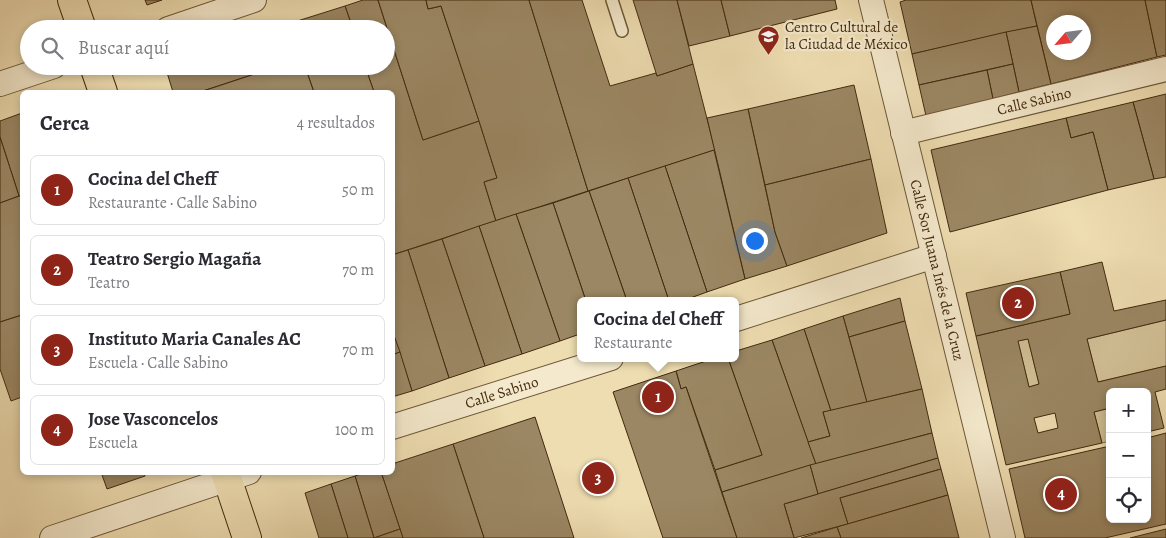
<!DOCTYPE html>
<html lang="es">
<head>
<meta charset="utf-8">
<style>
	:root { --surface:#fff; --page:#f7f7f7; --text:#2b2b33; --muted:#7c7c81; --line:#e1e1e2; --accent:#8f2418 }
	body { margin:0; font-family:Alegreya,serif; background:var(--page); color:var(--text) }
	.controls { position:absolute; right:15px; bottom:15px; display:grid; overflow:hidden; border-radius:8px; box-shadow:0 2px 8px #0003 }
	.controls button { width:45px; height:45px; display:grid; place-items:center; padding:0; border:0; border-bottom:1px solid var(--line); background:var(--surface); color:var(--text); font:25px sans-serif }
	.compass { position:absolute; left:1046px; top:15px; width:45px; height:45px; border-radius:50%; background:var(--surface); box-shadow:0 2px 8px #0003; rotate:242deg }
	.you { position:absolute; left:754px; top:240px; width:18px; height:18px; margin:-12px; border:4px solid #fff; border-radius:50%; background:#1a73e8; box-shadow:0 0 0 8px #1a73e833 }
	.badge { display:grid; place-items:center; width:32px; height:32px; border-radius:50%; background:var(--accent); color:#fff; font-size:16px; font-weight:700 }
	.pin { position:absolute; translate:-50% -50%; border:2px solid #fff; box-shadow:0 1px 5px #0006 }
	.popup { position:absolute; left:577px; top:297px; width:162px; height:65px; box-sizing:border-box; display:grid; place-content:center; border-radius:8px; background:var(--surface); filter:drop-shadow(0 1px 4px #0005); font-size:16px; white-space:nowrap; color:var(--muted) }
	.popup b { font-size:19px; color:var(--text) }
	.popup::after { content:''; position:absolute; left:50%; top:100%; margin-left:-10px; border:10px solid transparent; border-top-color:var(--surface) }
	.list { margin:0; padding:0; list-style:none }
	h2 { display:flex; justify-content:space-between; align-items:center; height:65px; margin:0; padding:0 20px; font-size:21px }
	h2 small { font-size:16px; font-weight:400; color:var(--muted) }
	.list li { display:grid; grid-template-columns:32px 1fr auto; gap:15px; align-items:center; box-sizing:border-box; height:70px; margin:0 10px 10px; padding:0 10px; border:1px solid var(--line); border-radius:8px }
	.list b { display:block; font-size:19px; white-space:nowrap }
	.list p { margin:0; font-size:16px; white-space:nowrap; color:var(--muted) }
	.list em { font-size:16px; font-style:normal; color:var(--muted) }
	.icon { flex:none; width:28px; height:28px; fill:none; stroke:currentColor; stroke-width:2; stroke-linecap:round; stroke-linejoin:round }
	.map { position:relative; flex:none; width:1166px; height:538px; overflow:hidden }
	.search { position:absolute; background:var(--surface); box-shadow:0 2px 8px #0003; left:20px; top:20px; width:375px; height:55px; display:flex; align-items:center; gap:12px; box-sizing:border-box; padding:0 18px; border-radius:28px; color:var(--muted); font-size:19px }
	.panel { position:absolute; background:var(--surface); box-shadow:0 2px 8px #0003; left:20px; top:90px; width:375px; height:385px; border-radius:8px }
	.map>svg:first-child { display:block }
	.green { fill:#d1bf95; stroke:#8a7452 }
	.building { fill:#9b8763; stroke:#422a0e; fill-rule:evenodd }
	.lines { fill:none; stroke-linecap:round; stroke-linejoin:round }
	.lane-casing { stroke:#6d5737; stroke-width:14 }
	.street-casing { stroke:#6d5737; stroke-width:26 }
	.primary-casing { stroke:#422a0e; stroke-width:30 }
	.lane { stroke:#f4e9cc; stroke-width:11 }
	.street { stroke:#f4e9cc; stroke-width:24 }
	.primary { stroke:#eeddb1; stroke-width:28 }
	.labels { text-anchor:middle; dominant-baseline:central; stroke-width:4.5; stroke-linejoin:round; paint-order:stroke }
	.poi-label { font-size:15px; fill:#422a0e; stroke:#f4e9cc; text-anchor:start }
	.street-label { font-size:15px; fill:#422a0e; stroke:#f4e9cc }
</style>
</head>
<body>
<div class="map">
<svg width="1166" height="538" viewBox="0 0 1166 538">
	<rect width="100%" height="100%" fill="#eeddb1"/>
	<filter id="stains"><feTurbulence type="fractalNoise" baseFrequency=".004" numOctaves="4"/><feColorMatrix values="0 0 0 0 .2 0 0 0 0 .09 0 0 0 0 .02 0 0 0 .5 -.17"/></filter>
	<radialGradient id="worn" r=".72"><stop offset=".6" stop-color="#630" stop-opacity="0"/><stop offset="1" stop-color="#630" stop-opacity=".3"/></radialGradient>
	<g class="green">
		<path d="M1166 320V366L1098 382 1087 339Z"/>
		<path d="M1028 339 1039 384 1029 387 1018 341Z"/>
		<path d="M1110 408V441L1102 443 1094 412Z"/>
	</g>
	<g class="building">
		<path d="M145 0H162L147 5Z"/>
		<path d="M363 0H378L423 140 479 121 497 178 484 182 496 221 392 255V92H374L365 66H386V29H353L345 6Z"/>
		<path d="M378 0H426L428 9 441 6 479 121 423 140Z"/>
		<path d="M426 0H529L588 191 496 221 484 182 497 178 479 121 441 6 428 9Z"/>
		<path d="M529 0H582L610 86 656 73 657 76 693 64 715 150 588 191Z"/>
		<path d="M633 0H677L693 64 657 76Z"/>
		<path d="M677 0H721L730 36 689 46Z"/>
		<path d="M721 0H835L837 9 730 36Z"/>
		<path d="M906 0H1031L1037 26 912 54 900 2Z"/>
		<path d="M1031 0H1145L1157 57 1051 84ZM1054 22H1084V52H1054Z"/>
		<path d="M1145 0H1166V55L1157 57Z"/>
		<path d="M345 6 353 29H293L291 23Z"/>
		<path d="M291 23 293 29H275Z"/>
		<path d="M1037 26 1051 84 1019 92 1006 32Z"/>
		<path d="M1006 32 1013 64 919 85 912 54Z"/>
		<path d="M1013 64 1019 92 993 99 987 70Z"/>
		<path d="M165 66H279L200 92H173Z"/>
		<path d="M279 66H305L314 92H200Z"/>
		<path d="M305 66H365L374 92H314Z"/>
		<path d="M987 70 993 99 926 116 919 85Z"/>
		<path d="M854 85 871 159 765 185 748 109Z"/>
		<path d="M1166 94V177L1154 179 1133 102Z"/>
		<path d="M1133 102 1154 179 1108 190 1093 132 1071 138 1066 118Z"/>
		<path d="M748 109 775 232 787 266 745 279 707 118Z"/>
		<path d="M22 113V195L19 196 0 137V121Z"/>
		<path d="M1066 118 1071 138 1093 132 1108 190 950 232 931 150Z"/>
		<path d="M0 137 19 196 0 203Z"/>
		<path d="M714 150 745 279 707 292 665 166Z"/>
		<path d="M871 159 887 233 787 266 775 232 765 185Z"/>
		<path d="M665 166 707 292 682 301H669L628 178Z"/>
		<path d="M628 178 669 301H627L589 191Z"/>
		<path d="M589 191 627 301H586L553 203Z"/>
		<path d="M22 195V315L0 322V203Z"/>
		<path d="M553 203 586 301H580V334L560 341 516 214Z"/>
		<path d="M516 214 560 341 522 354 479 226Z"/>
		<path d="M479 226 522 354 485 366 442 239Z"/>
		<path d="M442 239 485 366 449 378 408 250Z"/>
		<path d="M408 250 449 378 412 391 392 330V255Z"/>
		<path d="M1102 262 1114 311 1166 300V320L1087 339 1098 382 1166 366V389L1155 392 1164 428 1147 432V392H1110V408L1094 412 1102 443 1006 465 976 336 1070 314 1060 272ZM1028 339 1039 384 1029 387 1018 341ZM1055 413 1058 428 1038 433 1034 418Z"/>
		<path d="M1060 272 1070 314 976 336 966 293Z"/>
		<path d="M900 298 905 321 849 337 843 316Z"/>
		<path d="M22 315V397L11 401 0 369V322Z"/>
		<path d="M843 316 867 402 831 411 804 329Z"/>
		<path d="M905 321 922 389 867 402 849 337Z"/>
		<path d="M804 329 831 411 823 412 830 436 808 442 772 340Z"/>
		<path d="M392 330 400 352 392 355Z"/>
		<path d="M772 340 816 464 722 492 715 470 762 455 728 358H736V351Z"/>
		<path d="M400 352 412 391 392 397V355Z"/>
		<path d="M715 358H728L762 455 715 470 686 387 681 389 676 371Z"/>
		<path d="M676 371 681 389 686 387 737 538H663L613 392Z"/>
		<path d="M922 389 932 433 816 464 808 442 830 436 823 412Z"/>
		<path d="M535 417 574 538H484L453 444Z"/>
		<path d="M932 433 938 458 818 494 810 465Z"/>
		<path d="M1166 433V524L1105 538H1025L1009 469 1110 446V519H1147V438Z"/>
		<path d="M453 444 484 538H403L381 472H392V464Z"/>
		<path d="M938 458 941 469 840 498 848 524 794 538 784 504Z"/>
		<path d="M810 465 818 494 784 504 794 538H737L722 492Z"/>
		<path d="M941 469 948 495 848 524 840 498Z"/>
		<path d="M101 472H144L145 476 107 489Z"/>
		<path d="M367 472H381L400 529 374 538 355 476Z"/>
		<path d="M355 476 374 538H348L331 484Z"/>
		<path d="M331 484 348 538H319L305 493Z"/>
		<path d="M948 495 959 538H841L837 527Z"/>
		<path d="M837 527 841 538H801Z"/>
		<path d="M400 529 403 538H373H374Z"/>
		<path d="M1166 529V538H1130Z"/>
	</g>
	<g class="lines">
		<defs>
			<path id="lane" d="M612 0 622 31"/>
			<g id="street">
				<path id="s1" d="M871 0 1003 538"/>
				<path d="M168 29 254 0"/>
				<path d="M0 84 54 66"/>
				<path id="s2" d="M903 133 1166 69"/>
				<path d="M736 319 934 256"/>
				<path id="s3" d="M392 427 611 358"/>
				<path d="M52 538 249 472"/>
			</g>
			<g id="primary">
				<path d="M72 0 82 29"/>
				<path d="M94 66 103 92"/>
				<path d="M225 472 247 538"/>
			</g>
		</defs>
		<use href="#lane" class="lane-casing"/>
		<use href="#street" class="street-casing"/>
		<use href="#primary" class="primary-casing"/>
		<use href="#lane" class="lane"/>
		<use href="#street" class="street"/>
		<use href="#primary" class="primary"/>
	</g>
	<defs>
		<symbol id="school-pin" viewBox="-11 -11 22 30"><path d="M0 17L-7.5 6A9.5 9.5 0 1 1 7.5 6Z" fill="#8f2418" stroke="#f4e9cc"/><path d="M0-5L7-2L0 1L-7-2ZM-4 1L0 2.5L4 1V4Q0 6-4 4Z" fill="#fff"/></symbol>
	</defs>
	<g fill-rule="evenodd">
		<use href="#school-pin" x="756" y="24" width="25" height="34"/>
	</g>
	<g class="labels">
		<g class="poi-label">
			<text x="785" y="27">Centro Cultural de<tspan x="785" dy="17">la Ciudad de México</tspan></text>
		</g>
		<g class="street-label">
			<text stroke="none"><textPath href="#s2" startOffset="135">Calle Sabino</textPath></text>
			<text stroke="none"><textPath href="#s1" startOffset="278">Calle Sor Juana Inés de la Cruz</textPath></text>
			<text stroke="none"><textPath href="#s3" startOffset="115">Calle Sabino</textPath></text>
		</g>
	</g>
	<rect width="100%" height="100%" filter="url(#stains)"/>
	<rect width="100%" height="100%" fill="url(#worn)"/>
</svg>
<div class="controls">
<button>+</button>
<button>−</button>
<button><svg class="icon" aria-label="locate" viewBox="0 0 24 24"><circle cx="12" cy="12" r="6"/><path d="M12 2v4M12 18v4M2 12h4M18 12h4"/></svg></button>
</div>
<svg class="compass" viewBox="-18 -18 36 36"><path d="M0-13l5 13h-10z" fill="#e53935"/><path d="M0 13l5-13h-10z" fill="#7c7c81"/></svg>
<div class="you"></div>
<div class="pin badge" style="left:658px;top:397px">1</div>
<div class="popup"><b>Cocina del Cheff</b>Restaurante</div>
<div class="pin badge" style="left:1018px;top:303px">2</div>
<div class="pin badge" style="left:598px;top:478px">3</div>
<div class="pin badge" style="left:1061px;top:494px">4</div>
<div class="search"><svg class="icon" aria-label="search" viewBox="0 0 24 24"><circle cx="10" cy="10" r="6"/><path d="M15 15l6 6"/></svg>Buscar aquí</div>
<section class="panel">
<h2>Cerca<small>4 resultados</small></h2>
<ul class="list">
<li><span class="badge">1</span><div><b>Cocina del Cheff</b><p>Restaurante · Calle Sabino</p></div><em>50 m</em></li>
<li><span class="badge">2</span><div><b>Teatro Sergio Magaña</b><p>Teatro</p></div><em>70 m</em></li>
<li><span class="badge">3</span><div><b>Instituto Maria Canales AC</b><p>Escuela · Calle Sabino</p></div><em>70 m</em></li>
<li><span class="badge">4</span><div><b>Jose Vasconcelos</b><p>Escuela</p></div><em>100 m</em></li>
</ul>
</section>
</div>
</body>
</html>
